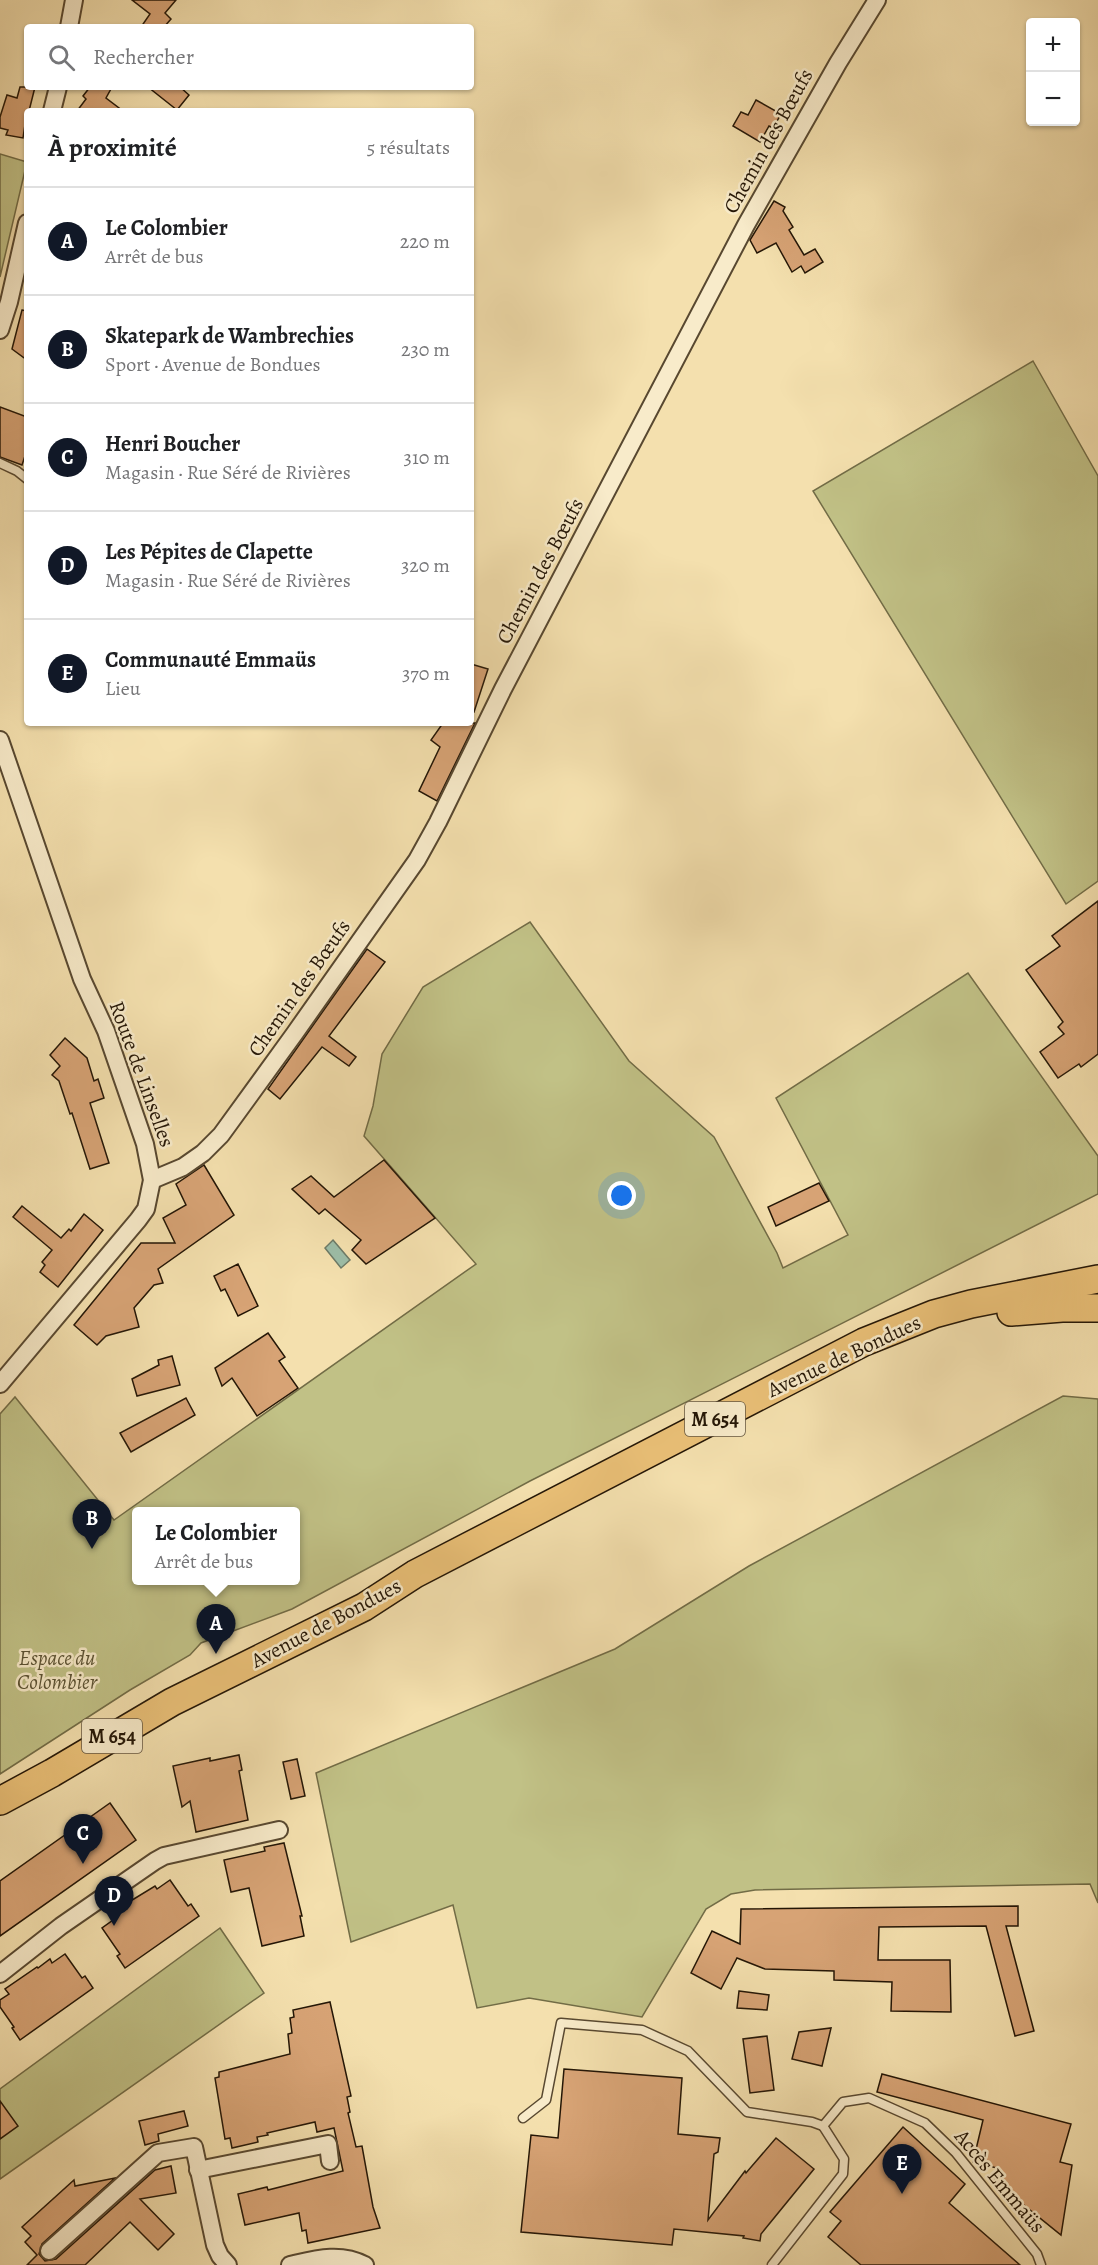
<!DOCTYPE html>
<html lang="fr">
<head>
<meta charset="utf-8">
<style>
	:root { --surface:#fff; --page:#f2f2f2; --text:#202124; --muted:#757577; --line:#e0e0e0; --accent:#111827 }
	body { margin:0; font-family:Alegreya,serif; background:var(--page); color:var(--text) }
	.controls { position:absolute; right:18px; top:18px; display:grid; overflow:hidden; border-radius:6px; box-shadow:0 2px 4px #0004 }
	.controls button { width:54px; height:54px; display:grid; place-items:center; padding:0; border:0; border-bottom:2px solid var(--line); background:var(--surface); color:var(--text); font:30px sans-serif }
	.you { position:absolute; left:622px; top:1196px; width:21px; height:21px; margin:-15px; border:4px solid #fff; border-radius:50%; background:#1a73e8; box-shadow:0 0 0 9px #1a73e833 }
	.badge { display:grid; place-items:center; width:39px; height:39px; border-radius:50%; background:var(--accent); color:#fff; font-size:20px; font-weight:700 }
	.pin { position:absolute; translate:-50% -50px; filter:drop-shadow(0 2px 3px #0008) }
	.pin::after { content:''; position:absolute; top:32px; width:21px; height:18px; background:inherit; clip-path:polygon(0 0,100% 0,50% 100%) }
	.popup { position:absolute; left:132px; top:1507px; width:168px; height:78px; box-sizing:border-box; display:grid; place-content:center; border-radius:6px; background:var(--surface); filter:drop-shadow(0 2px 4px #0005); font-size:20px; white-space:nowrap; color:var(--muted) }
	.popup b { font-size:22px; color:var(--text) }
	.popup::after { content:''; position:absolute; left:50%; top:100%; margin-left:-12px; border:12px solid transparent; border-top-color:var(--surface) }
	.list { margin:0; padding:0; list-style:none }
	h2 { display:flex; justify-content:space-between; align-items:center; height:78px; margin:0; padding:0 24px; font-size:26px }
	h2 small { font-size:20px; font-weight:400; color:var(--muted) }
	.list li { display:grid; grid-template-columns:39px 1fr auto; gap:18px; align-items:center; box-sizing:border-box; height:108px; padding:0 24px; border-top:2px solid var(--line) }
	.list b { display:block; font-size:22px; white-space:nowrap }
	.list p { margin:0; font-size:20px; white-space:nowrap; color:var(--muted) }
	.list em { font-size:20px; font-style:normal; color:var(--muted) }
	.icon { flex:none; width:33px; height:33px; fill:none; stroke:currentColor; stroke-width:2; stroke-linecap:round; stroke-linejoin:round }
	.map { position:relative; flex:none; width:1098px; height:2265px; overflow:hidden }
	.search { position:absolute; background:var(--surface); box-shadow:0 2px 4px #0004; left:24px; top:24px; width:450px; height:66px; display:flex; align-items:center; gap:15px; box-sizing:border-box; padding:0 21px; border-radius:6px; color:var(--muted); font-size:22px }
	.panel { position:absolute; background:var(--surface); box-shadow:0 2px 4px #0004; left:24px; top:108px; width:450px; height:618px; border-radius:6px }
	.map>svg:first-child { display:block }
	.green { fill:#c1c186; stroke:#726c46; stroke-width:1.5; fill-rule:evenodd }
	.water { fill:#9cbda7; stroke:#6c7a67; stroke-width:1.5 }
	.building { fill:#d7a375; stroke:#241606; stroke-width:1.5 }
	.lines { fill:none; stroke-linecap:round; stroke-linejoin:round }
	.service-casing { stroke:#584830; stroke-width:11 }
	.minor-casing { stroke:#584830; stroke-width:20 }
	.primary-casing { stroke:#241606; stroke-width:30 }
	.service { stroke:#f8ebca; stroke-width:8 }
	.minor { stroke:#f8ebca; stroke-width:16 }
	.primary { stroke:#eac077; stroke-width:27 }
	.labels { text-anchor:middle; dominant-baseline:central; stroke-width:5; stroke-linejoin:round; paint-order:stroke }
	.shield { fill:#f8ebca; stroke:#645641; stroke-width:1.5 }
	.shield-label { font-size:20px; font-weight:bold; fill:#241606 }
	.street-label { font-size:21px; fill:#241606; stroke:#f8ebca }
	.park-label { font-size:21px; font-style:italic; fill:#5b5233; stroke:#f8ebca }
</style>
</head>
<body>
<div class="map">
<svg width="1098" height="2265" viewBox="0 0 1098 2265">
	<rect width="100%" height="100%" fill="#f4e0ae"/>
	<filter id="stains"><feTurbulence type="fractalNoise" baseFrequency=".00333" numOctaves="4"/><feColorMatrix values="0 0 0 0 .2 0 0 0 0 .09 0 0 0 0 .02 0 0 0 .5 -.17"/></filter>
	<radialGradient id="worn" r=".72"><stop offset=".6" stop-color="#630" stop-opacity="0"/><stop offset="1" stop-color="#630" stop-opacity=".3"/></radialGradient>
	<g class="green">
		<path d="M0 154 27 162 0 277Z"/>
		<path d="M1033 361 1098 476V881L1066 904 813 491Z"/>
		<path d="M530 922 629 1061 714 1137 777 1253 783 1268 848 1235 776 1098 968 973 1098 1156V1194L530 1481 292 1609 201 1643 190 1655 130 1690 0 1774V1414L15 1397 114 1520 476 1264 364 1136 373 1106 382 1054 423 987ZM136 1512H296V1580H136Z"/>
		<path d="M1063 1396 1098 1399V1903L1090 1884 755 1890 731 1894 706 1909 642 2017 529 1998 477 2008 453 1905 351 1942 316 1773 615 1649 749 1566Z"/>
		<path d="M220 1928 264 1993 0 2179V2089Z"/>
	</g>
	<path class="water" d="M333 1240 350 1260 341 1268 325 1248Z"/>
	<g class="building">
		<path d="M132 0H176L165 13 171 19 164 27H141L150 14Z"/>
		<path d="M20 87H35L29 111H27L23 138 6 135 8 130 0 128V117L7 95 17 98Z"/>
		<path d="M90 87H112L106 98 123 111H77L86 99 83 96Z"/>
		<path d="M148 87H180L189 95 177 110Z"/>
		<path d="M756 100 781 114 773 128 769 126 760 142 733 126 741 112 748 115Z"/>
		<path d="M774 201 785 207 783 211 793 227 789 230 804 255 815 249 823 262 805 273 801 266 792 272 776 243 757 253 750 240Z"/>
		<path d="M22 310 27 311V360L12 349Z"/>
		<path d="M0 407 27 417V450L22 465 0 457Z"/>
		<path d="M471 664 488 669 474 712 471 711Z"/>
		<path d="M443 723H475L437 801 419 791 440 747 431 740Z"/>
		<path d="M1098 901V1054L1081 1067 1079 1064 1058 1078 1040 1052 1064 1034 1058 1027 1063 1022 1026 970 1060 946 1052 936Z"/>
		<path d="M367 949 385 962 329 1036 356 1057 349 1066 322 1047 280 1099 268 1089Z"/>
		<path d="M65 1038 87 1058 94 1081 98 1079 104 1098 90 1103 109 1163 90 1169 72 1113 70 1114 59 1081 52 1075 60 1066 50 1055Z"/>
		<path d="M384 1160 435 1218 366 1264 352 1250 361 1240 325 1209 319 1214 292 1189 311 1176 334 1197Z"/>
		<path d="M204 1165 234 1215 158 1269 163 1283 154 1285 134 1308 139 1327 106 1336 97 1345 74 1325 141 1243H175L163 1218 186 1205 176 1184Z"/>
		<path d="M819 1183 829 1201 776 1226 768 1207Z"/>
		<path d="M22 1206 61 1238 69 1229 71 1231 84 1214 103 1230 58 1287 40 1272 45 1265 42 1262 52 1250 13 1217Z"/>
		<path d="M238 1264 258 1306 238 1316 225 1289 221 1291 214 1276Z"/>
		<path d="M268 1333 285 1357 279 1361 298 1388 257 1416 232 1378 222 1386 215 1368Z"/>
		<path d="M172 1356 180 1385 137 1396 132 1379 159 1365 158 1360Z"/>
		<path d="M186 1398 195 1415 131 1452 120 1433Z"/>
		<path d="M239 1755 242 1770 239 1771 248 1820 196 1832 190 1801 182 1807 173 1766 210 1758V1761Z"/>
		<path d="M297 1759 305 1796 291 1799 283 1762Z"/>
		<path d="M110 1803 136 1840 0 1936V1881Z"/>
		<path d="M284 1843 302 1916H300L304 1936 262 1946 249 1888 231 1892 224 1860 265 1851 264 1847Z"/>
		<path d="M170 1880 188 1906 191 1904 199 1916 125 1968 117 1956 120 1954 102 1928 113 1920 110 1915 124 1905 155 1886 157 1889Z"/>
		<path d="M1018 1906V1926H1006L1034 2031 1015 2036 986 1926 879 1927 878 1960H950L951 2012 891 2011 892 1982 834 1980V1971L765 1969 737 1958 721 1989 691 1973 712 1931 740 1944 741 1909Z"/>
		<path d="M65 1954 82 1978 85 1976 93 1988 20 2040 12 2028 14 2027 0 2007V2000L9 1994 5 1989 37 1967 38 1968 50 1959 52 1963Z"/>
		<path d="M739 1991 769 1995 767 2010 737 2008Z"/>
		<path d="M330 2002 351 2096 347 2097 350 2112 348 2113 356 2147 362 2146 373 2207 380 2228 308 2243 306 2230 302 2231 299 2213 245 2225 238 2194 267 2187 268 2190 343 2171 334 2128 317 2132 315 2122 267 2133 268 2135 257 2137 258 2142 232 2148 230 2138 225 2139 215 2078 219 2077V2072L290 2054 288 2034 292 2033 290 2018 294 2017 293 2010Z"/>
		<path d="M831 2028 822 2066 792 2059 799 2032Z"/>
		<path d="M767 2036 774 2090 750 2093 743 2039Z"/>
		<path d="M564 2069 682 2078 678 2134 720 2138 718 2152 714 2154 708 2220 745 2171 746 2173 776 2138 814 2169 761 2234 760 2241 743 2238 744 2236 674 2229 672 2245 521 2232 531 2135 558 2138Z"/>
		<path d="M882 2074 1071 2124 1060 2162 1072 2165 1061 2235 994 2181 997 2168 973 2162 983 2120 877 2092Z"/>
		<path d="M0 2101 18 2126 0 2139Z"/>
		<path d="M184 2111 188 2126 158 2134 159 2141 145 2145 139 2121Z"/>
		<path d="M903 2127 965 2184 949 2203 1020 2265H861L828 2237 841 2221 830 2212Z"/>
		<path d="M171 2166 176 2193 140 2199 174 2234 158 2250 130 2222 85 2265H27L37 2255 25 2242 31 2236 22 2227 74 2180 75 2186 115 2178 42 2244 39 2254 45 2261 56 2259 155 2170Z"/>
	</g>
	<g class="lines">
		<defs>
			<g id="service">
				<path d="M0 463 17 471 27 479"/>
				<path d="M523 2118 546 2100 561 2023 642 2030 688 2051 747 2112 812 2122 823 2126"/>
				<path d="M772 2265 843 2174 844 2159 823 2126 843 2102 869 2098 925 2123 956 2153 1037 2254 1041 2265"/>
			</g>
			<g id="minor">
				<path d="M69 27 74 0"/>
				<path d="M52 111 58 87"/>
				<path d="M0 330 9 302 27 223"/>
				<path d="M0 740 82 979 106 1031 145 1144 152 1180 146 1209 138 1220 0 1384"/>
				<path d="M152 1180 183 1167 203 1153 221 1135 295 1033 417 860 438 822 503 689 746 225 838 63 877 0"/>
				<path d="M0 1974 61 1926 155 1861 164 1856 279 1830"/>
				<path d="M198 2170 328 2144 330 2161"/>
				<path d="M49 2251 158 2153 194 2147 215 2245 220 2256 228 2265"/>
				<path d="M290 2265C316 2259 340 2252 365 2265"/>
			</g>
			<g id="primary">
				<path d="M1011 1312 1062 1308H1098"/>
				<path d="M0 1801 52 1773 172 1702 364 1607 415 1574 864 1342 934 1314 971 1304 1098 1279"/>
			</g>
		</defs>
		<use href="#service" class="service-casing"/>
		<use href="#minor" class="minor-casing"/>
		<use href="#primary" class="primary-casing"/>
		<use href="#service" class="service"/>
		<use href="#minor" class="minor"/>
		<use href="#primary" class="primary"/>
	</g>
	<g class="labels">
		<g class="shield">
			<rect x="685" y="1402" width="60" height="34" rx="4.5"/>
			<rect x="82" y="1719" width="60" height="34" rx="4.5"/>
		</g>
		<g class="shield-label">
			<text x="715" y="1419">M 654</text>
			<text x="112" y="1736">M 654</text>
		</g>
		<g class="street-label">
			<text transform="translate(768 141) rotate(-61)">Chemin des Bœufs</text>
			<text transform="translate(540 571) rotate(-62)">Chemin des Bœufs</text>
			<text transform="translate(299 988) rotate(-55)">Chemin des Bœufs</text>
			<text transform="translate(142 1074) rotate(70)">Route de Linselles</text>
			<text transform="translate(844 1356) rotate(-25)">Avenue de Bondues</text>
			<text transform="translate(326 1623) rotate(-28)">Avenue de Bondues</text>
			<text transform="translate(1000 2181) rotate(50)">Accès Emmaüs</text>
		</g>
		<g class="park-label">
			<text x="57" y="1658">Espace du<tspan x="57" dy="24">Colombier</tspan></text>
		</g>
	</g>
	<rect width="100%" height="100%" filter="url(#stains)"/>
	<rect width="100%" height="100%" fill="url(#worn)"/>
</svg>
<div class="controls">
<button>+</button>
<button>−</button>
</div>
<div class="you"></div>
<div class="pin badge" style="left:216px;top:1654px">A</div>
<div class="popup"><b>Le Colombier</b>Arrêt de bus</div>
<div class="pin badge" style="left:92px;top:1549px">B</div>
<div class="pin badge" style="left:83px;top:1864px">C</div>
<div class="pin badge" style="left:114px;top:1926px">D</div>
<div class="pin badge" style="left:902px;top:2194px">E</div>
<div class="search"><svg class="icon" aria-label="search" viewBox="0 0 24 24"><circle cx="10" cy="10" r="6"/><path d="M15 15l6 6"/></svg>Rechercher</div>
<section class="panel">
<h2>À proximité<small>5 résultats</small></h2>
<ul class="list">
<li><span class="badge">A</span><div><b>Le Colombier</b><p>Arrêt de bus</p></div><em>220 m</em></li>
<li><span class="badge">B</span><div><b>Skatepark de Wambrechies</b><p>Sport · Avenue de Bondues</p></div><em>230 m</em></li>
<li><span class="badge">C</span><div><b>Henri Boucher</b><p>Magasin · Rue Séré de Rivières</p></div><em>310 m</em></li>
<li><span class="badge">D</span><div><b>Les Pépites de Clapette</b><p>Magasin · Rue Séré de Rivières</p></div><em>320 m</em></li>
<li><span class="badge">E</span><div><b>Communauté Emmaüs</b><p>Lieu</p></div><em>370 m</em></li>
</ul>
</section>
</div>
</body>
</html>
